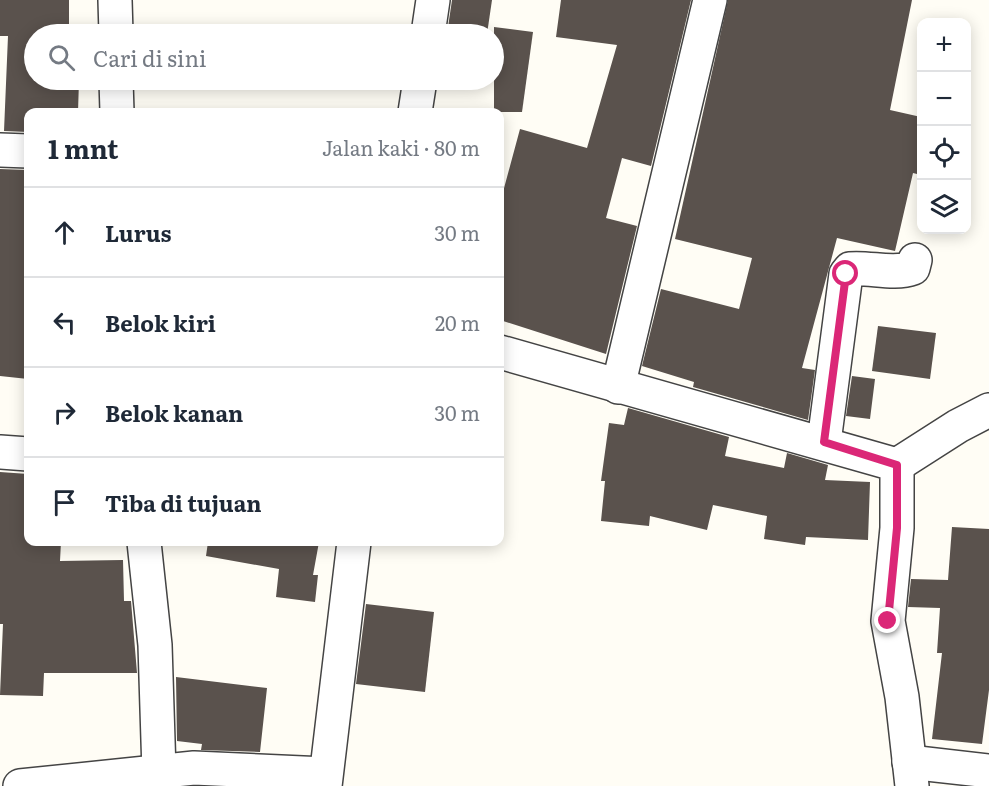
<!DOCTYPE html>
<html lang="id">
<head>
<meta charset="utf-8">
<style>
	:root { --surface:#fff; --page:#f2f2f3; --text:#1f2937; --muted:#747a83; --line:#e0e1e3 }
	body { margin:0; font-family:Literata,serif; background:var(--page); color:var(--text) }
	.controls { position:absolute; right:18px; top:18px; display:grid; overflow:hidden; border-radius:12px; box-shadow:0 3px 15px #0003 }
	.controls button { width:54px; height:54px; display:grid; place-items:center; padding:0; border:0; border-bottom:2px solid var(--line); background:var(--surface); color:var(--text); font:30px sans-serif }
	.stop { position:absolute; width:18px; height:18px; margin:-14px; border:4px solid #db2777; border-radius:50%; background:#fff }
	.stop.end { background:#db2777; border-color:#fff; box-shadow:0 2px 6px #0008 }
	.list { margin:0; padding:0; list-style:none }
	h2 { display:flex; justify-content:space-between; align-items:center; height:78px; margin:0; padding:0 24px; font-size:26px }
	h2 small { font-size:20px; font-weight:400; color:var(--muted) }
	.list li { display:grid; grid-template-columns:39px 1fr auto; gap:18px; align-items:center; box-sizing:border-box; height:90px; padding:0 24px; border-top:2px solid var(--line) }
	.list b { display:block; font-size:22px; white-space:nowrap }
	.list em { font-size:20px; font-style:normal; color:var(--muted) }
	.icon { flex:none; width:33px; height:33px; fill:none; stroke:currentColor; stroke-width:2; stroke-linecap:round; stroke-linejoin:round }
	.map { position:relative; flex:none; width:989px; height:786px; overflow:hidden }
	.search { position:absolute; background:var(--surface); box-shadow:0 3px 15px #0003; left:24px; top:24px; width:480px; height:66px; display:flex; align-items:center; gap:15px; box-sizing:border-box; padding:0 21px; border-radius:33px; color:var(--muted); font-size:22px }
	.panel { position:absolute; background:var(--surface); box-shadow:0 3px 15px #0003; left:24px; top:108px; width:480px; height:438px; border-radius:12px }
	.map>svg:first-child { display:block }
	.building { fill:#5a524d }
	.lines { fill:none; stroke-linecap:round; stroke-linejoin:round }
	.minor-casing { stroke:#444; stroke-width:36 }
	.minor { stroke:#fff; stroke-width:33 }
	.route { stroke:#db2777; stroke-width:8 }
</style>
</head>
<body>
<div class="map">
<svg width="989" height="786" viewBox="0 0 989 786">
	<rect width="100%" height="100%" fill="#fffdf5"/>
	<g class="building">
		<path d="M0 0H69V34H34V80H79L78 112H28V132L4 131 8 36H0Z"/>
		<path d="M452 0H492L487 34H447Z"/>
		<path d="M561 0H691L651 166 622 158 606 218 637 226 606 354 500 320V203L520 129 587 148 617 45 556 37Z"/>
		<path d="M728 0H912L890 110 921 117V175L913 173 895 251 837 238 802 368 815 370 808 420 693 387 694 382 642 366 661 289 739 309 752 258 675 239Z"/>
		<path d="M494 27 533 32 522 112H494Z"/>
		<path d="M0 169 28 170V379L0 376Z"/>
		<path d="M878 326 936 333 930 379 872 371Z"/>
		<path d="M852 376 875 379 870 419 846 416Z"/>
		<path d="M628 408 729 437 725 456 784 468 787 453 828 465 825 480 870 482 868 540 806 537 805 545 764 539 767 516 713 505 707 530 650 516 649 526 601 521 605 481H601L609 423 624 425Z"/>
		<path d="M0 472 28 474V542H61L60 561 123 560 124 601H131L137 673H44L43 696 0 695 3 624H0Z"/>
		<path d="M952 527 989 529V690L982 744 932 739 942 653H937L940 608 908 607 911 579 948 580Z"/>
		<path d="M208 542H319L313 575H318L315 602 276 597 279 569 206 556Z"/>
		<path d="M366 604 434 612 425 692 356 684Z"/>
		<path d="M176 677 267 688 260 752 201 750 202 744 177 741Z"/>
	</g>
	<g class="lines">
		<defs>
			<g id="minor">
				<path d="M115 0 116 34"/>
				<path d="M428 34 433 0"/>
				<path d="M116 80 117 112"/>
				<path d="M415 112 420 80"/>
				<path d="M0 150 28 151"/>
				<path d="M500 352 897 465V528L888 621 902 697 912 786"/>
				<path d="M618 387 710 0"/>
				<path d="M824 442 846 274 850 269C870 267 894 275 913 268L915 260"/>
				<path d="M0 452 28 454"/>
				<path d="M897 465 958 426 989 410"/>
				<path d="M144 542 155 645 159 772"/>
				<path d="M909 762 989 771"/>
				<path d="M20 786 194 768 325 774"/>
				<path d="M325 786 354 542"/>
			</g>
		</defs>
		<use href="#minor" class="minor-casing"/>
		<use href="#minor" class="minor"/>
	</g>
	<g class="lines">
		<path class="route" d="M846 274 824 442 897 465V528L888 621"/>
	</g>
</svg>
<div class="controls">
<button>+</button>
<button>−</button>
<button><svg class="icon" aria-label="locate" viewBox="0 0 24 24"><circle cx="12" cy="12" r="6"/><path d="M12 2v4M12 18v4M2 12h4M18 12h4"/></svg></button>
<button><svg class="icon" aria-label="layers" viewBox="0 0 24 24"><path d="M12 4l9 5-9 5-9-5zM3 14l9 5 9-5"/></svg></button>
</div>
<div class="stop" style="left:846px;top:274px"></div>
<div class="stop end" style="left:888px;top:621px"></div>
<div class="search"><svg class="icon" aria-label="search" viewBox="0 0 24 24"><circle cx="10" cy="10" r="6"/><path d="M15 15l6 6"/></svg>Cari di sini</div>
<section class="panel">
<h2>1 mnt<small>Jalan kaki · 80 m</small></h2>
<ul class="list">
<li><svg class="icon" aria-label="ahead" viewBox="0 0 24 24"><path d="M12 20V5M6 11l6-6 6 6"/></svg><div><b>Lurus</b></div><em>30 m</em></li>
<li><svg class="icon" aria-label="left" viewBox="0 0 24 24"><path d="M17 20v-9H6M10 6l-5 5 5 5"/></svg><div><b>Belok kiri</b></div><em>20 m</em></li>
<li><svg class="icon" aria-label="right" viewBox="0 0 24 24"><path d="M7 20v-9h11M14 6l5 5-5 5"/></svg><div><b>Belok kanan</b></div><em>30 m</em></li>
<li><svg class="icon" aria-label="arrive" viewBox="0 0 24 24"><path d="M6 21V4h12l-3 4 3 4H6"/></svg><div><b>Tiba di tujuan</b></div></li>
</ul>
</section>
</div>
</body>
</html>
